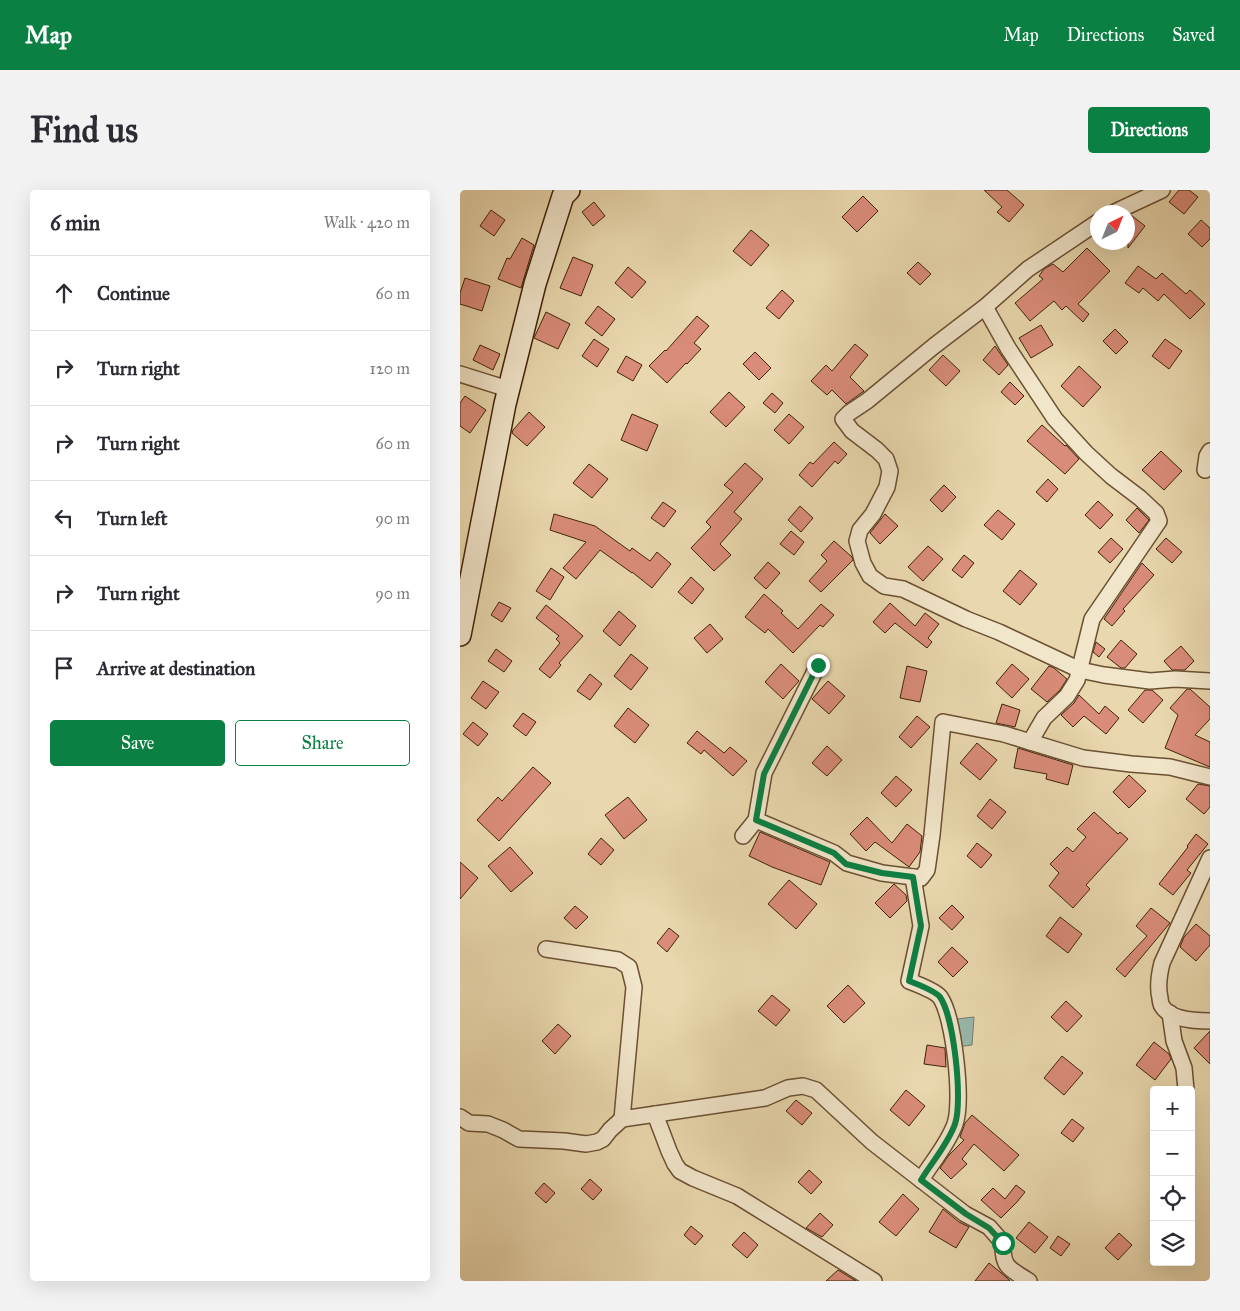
<!DOCTYPE html>
<html lang="en">
<head>
<meta charset="utf-8">
<style>
	:root { --surface:#fff; --page:#f2f2f3; --text:#2b2b33; --muted:#7c7c81; --line:#e1e1e2; --accent:#0b8043 }
	body { margin:0; font-family:"IM FELL Great Primer",serif; background:var(--page); color:var(--text) }
	.controls { position:absolute; right:15px; bottom:15px; display:grid; overflow:hidden; border-radius:5px; box-shadow:0 5px 20px #0002 }
	.controls button { width:45px; height:45px; display:grid; place-items:center; padding:0; border:0; border-bottom:1px solid var(--line); background:var(--surface); color:var(--text); font:25px sans-serif }
	.compass { position:absolute; left:630px; top:15px; width:45px; height:45px; border-radius:50%; background:var(--surface); box-shadow:0 5px 20px #0002; rotate:43deg }
	.stop { position:absolute; width:15px; height:15px; margin:-11px; border:4px solid #0b8043; border-radius:50%; background:#fff }
	.stop.end { background:#0b8043; border-color:#fff; box-shadow:0 1px 5px #0008 }
	.list { margin:0; padding:0; list-style:none }
	h2 { display:flex; justify-content:space-between; align-items:center; height:65px; margin:0; padding:0 20px; font-size:21px }
	h2 small { font-size:16px; font-weight:400; color:var(--muted) }
	.list li { display:grid; grid-template-columns:32px 1fr auto; gap:15px; align-items:center; box-sizing:border-box; height:75px; padding:0 20px; border-top:1px solid var(--line) }
	.list b { display:block; font-size:19px; white-space:nowrap }
	.list em { font-size:16px; font-style:normal; color:var(--muted) }
	.actions { display:flex; gap:10px; padding:15px 20px }
	.actions a { flex:1; padding:11px 0; border:1px solid var(--accent); border-radius:5px; text-align:center; font-size:18px; color:var(--accent) }
	.actions .main { background:var(--accent); color:#fff }
	.icon { flex:none; width:28px; height:28px; fill:none; stroke:currentColor; stroke-width:2; stroke-linecap:round; stroke-linejoin:round }
	.map { position:relative; flex:none; width:750px; height:1091px; overflow:hidden; border-radius:5px }
	header { display:flex; align-items:center; gap:30px; box-sizing:border-box; height:70px; padding:0 25px; background:var(--accent); color:#fff }
	header strong { font-size:24px }
	nav { display:flex; gap:28px; margin-inline-start:auto; font-size:18px }
	.intro { display:flex; align-items:center; justify-content:space-between; box-sizing:border-box; height:120px; padding:0 30px }
	h1 { margin:0; font-size:35px }
	.button { padding:12px 22px; border-radius:5px; background:var(--accent); color:#fff; font-size:18px; font-weight:700 }
	main { display:flex; gap:30px; padding:0 30px }
	aside { flex:1; background:var(--surface); border-radius:5px; box-shadow:0 5px 20px #0002 }
	.map>svg:first-child { display:block }
	.water { fill:#97b9ae; stroke:#757d6c }
	.building { fill:#d98c79; stroke:#412309 }
	.lines { fill:none; stroke-linecap:round; stroke-linejoin:round }
	.minor-casing { stroke:#6b5032; stroke-width:18 }
	.secondary-casing { stroke:#412309; stroke-width:24 }
	.minor { stroke:#f1e5ca; stroke-width:15 }
	.secondary { stroke:#f1e5ca; stroke-width:21 }
	.route { stroke:#0b8043; stroke-width:6 }
</style>
</head>
<body>
<header>
<strong>Map</strong>
<nav><a>Map</a><a>Directions</a><a>Saved</a></nav>
</header>
<div class="intro"><h1>Find us</h1><a class="button">Directions</a></div>
<main>
<aside>
<h2>6 min<small>Walk · 420 m</small></h2>
<ul class="list">
<li><svg class="icon" aria-label="ahead" viewBox="0 0 24 24"><path d="M12 20V5M6 11l6-6 6 6"/></svg><div><b>Continue</b></div><em>60 m</em></li>
<li><svg class="icon" aria-label="right" viewBox="0 0 24 24"><path d="M7 20v-9h11M14 6l5 5-5 5"/></svg><div><b>Turn right</b></div><em>120 m</em></li>
<li><svg class="icon" aria-label="right" viewBox="0 0 24 24"><path d="M7 20v-9h11M14 6l5 5-5 5"/></svg><div><b>Turn right</b></div><em>60 m</em></li>
<li><svg class="icon" aria-label="left" viewBox="0 0 24 24"><path d="M17 20v-9H6M10 6l-5 5 5 5"/></svg><div><b>Turn left</b></div><em>90 m</em></li>
<li><svg class="icon" aria-label="right" viewBox="0 0 24 24"><path d="M7 20v-9h11M14 6l5 5-5 5"/></svg><div><b>Turn right</b></div><em>90 m</em></li>
<li><svg class="icon" aria-label="arrive" viewBox="0 0 24 24"><path d="M6 21V4h12l-3 4 3 4H6"/></svg><div><b>Arrive at destination</b></div></li>
</ul>
<div class="actions"><a class="main">Save</a><a>Share</a></div>
</aside>
<div class="map">
<svg width="750" height="1091" viewBox="0 0 750 1091">
	<rect width="100%" height="100%" fill="#e9d7ad"/>
	<filter id="stains"><feTurbulence type="fractalNoise" baseFrequency=".004" numOctaves="4"/><feColorMatrix values="0 0 0 0 .2 0 0 0 0 .09 0 0 0 0 .02 0 0 0 .5 -.17"/></filter>
	<radialGradient id="worn" r=".72"><stop offset=".6" stop-color="#630" stop-opacity="0"/><stop offset="1" stop-color="#630" stop-opacity=".3"/></radialGradient>
	<path class="water" d="M514 827 512 855 497 857V829Z"/>
	<g class="building">
		<path d="M524 0H547L564 15 549 32 537 22 542 17Z"/>
		<path d="M719 0H729L738 7 724 24 709 12Z"/>
		<path d="M403 6 418 21 397 42 382 27Z"/>
		<path d="M134 12 145 26 133 36 122 22Z"/>
		<path d="M31 20 45 30 34 46 20 36Z"/>
		<path d="M671 25 685 36 668 58V26Z"/>
		<path d="M741 30 750 38V49L742 57 728 44Z"/>
		<path d="M291 40 309 55 291 76 273 61Z"/>
		<path d="M62 48 74 55 61 98 38 89 47 68 50 69Z"/>
		<path d="M627 58 650 81 618 114 629 124 623 132 606 116 602 120 594 111 570 131 555 113 583 89 579 86 584 79 593 74 603 82Z"/>
		<path d="M113 67 133 75 121 106 100 98Z"/>
		<path d="M458 72 471 84 460 95 447 83Z"/>
		<path d="M678 76 696 89 702 83 726 104 730 100 745 114 730 129 704 104 698 111 683 98 679 103 665 93Z"/>
		<path d="M168 77 186 92 172 108 155 93Z"/>
		<path d="M5 88 30 96 22 121 0 114V103Z"/>
		<path d="M322 100 334 111 319 129 306 118Z"/>
		<path d="M138 116 155 129 142 146 125 133Z"/>
		<path d="M86 122 110 134 98 159 74 148Z"/>
		<path d="M237 126 249 136 234 153 241 159 227 174 226 173 207 193 189 176 205 160 206 161Z"/>
		<path d="M581 135 593 155 571 168 559 148Z"/>
		<path d="M655 139 668 152 656 164 643 151Z"/>
		<path d="M134 149 149 159 137 177 122 166Z"/>
		<path d="M705 149 722 161 709 179 692 166Z"/>
		<path d="M395 154 408 165 390 187 404 201 386 214 372 200 367 205 351 191 366 175 372 181Z"/>
		<path d="M20 155 40 164 33 180 13 170Z"/>
		<path d="M535 156 548 175 539 185 523 170Z"/>
		<path d="M295 162 311 178 299 190 283 174Z"/>
		<path d="M483 165 500 181 486 196 469 180Z"/>
		<path d="M166 166 182 175 173 191 157 182Z"/>
		<path d="M619 176 641 197 623 217 601 196Z"/>
		<path d="M550 192 564 206 555 215 541 202Z"/>
		<path d="M269 202 285 217 266 237 250 222Z"/>
		<path d="M312 203 323 213 315 223 303 213Z"/>
		<path d="M5 206 26 220 10 243 0 236V213Z"/>
		<path d="M69 222 85 237 67 256 52 243 53 240Z"/>
		<path d="M172 224 198 235 187 261 161 250Z"/>
		<path d="M329 224 344 237 329 254 314 240Z"/>
		<path d="M582 235 605 256 606 255 619 269 605 284 567 251Z"/>
		<path d="M374 252 387 264 378 274 375 271 352 297 339 285 350 272 353 274Z"/>
		<path d="M701 261 722 281 704 300 682 280Z"/>
		<path d="M285 273 303 289 274 322 282 329 260 354 271 365 254 381 231 358 251 337 246 332 273 302 264 295Z"/>
		<path d="M129 274 148 289 132 308 113 293Z"/>
		<path d="M588 289 598 299 587 312 576 302Z"/>
		<path d="M484 295 496 307 482 322 470 310Z"/>
		<path d="M638 311 653 325 640 339 625 325Z"/>
		<path d="M203 312 216 321 204 337 191 328Z"/>
		<path d="M340 316 353 328 341 342 328 330Z"/>
		<path d="M677 318 689 330 679 343 666 330Z"/>
		<path d="M538 320 555 334 542 350 524 335Z"/>
		<path d="M94 324 135 336 170 361 172 358 190 371 197 362 211 374 192 398 172 382V383L140 360 116 389 103 378 126 352 90 340Z"/>
		<path d="M425 324 438 336 420 354 410 343Z"/>
		<path d="M331 341 344 352 334 365 320 354Z"/>
		<path d="M651 348 663 359 650 373 638 362Z"/>
		<path d="M706 348 722 362 712 373 696 359Z"/>
		<path d="M374 351 392 367 393 370 361 402 349 391 367 371 361 365Z"/>
		<path d="M468 356 483 369 463 391 448 377Z"/>
		<path d="M504 365 514 373 502 388 492 380Z"/>
		<path d="M308 372 320 383 306 399 294 388Z"/>
		<path d="M682 373 694 385 663 419 665 421 652 436 644 429Z"/>
		<path d="M91 378 104 387 90 410 76 401Z"/>
		<path d="M560 380 577 394 560 415 543 401Z"/>
		<path d="M231 387 244 399 232 414 218 402Z"/>
		<path d="M304 404 323 421 321 423 338 439 361 414 374 425 363 437 360 435 333 463 308 439 305 443 285 427Z"/>
		<path d="M39 412 51 418 42 432 31 425Z"/>
		<path d="M430 413 455 436 465 423 479 434 468 448 472 452 467 458 435 433 425 443 413 432Z"/>
		<path d="M86 415 107 432 123 446 99 473 101 475 90 488 79 479 100 453 96 449 99 446 76 428Z"/>
		<path d="M159 421 176 436 160 456 143 441Z"/>
		<path d="M250 434 263 449 247 463 234 448Z"/>
		<path d="M661 450 677 464 665 478H661L647 467Z"/>
		<path d="M636 452 645 459 639 467 633 462Z"/>
		<path d="M721 456 734 471 725 480H712L704 471Z"/>
		<path d="M36 459 52 471 44 482 28 471Z"/>
		<path d="M171 464 188 478 171 500 154 486Z"/>
		<path d="M321 474 339 491 323 509 305 492Z"/>
		<path d="M552 474 569 489 552 508 536 493Z"/>
		<path d="M447 476 467 481 460 512 440 508Z"/>
		<path d="M589 476 594 478 607 489 600 500 587 512 571 499Z"/>
		<path d="M130 484 142 494 130 510 117 501Z"/>
		<path d="M23 491 39 502 26 519 11 508Z"/>
		<path d="M368 491 385 506 369 524 352 509Z"/>
		<path d="M727 499H730L750 517V529L735 545 750 552V577L705 558 718 525 710 518Z"/>
		<path d="M685 500H692L703 510 683 533 668 520Z"/>
		<path d="M619 505 639 524 645 516 659 528 646 544 624 526 613 537 601 525 614 513Z"/>
		<path d="M542 514 560 520 555 537 536 533Z"/>
		<path d="M168 518 189 535 175 553 154 536Z"/>
		<path d="M63 523 76 532 66 546 53 536Z"/>
		<path d="M457 526 470 537 451 558 439 547Z"/>
		<path d="M13 532 28 544 18 556 3 544Z"/>
		<path d="M237 541 264 563 270 557 287 571 273 586 244 560 241 564 227 553Z"/>
		<path d="M517 553 537 570 520 590 500 573Z"/>
		<path d="M367 556 382 570 367 586 352 573Z"/>
		<path d="M558 558 613 575 608 595 586 589 587 584 554 578Z"/>
		<path d="M73 577 91 593 39 651 17 630 38 607 42 611Z"/>
		<path d="M669 585 686 601 669 618 653 602Z"/>
		<path d="M436 586 452 600 436 617 421 603Z"/>
		<path d="M738 594 750 596V617L744 624 726 609Z"/>
		<path d="M168 607 187 630 164 649 145 625Z"/>
		<path d="M530 609 546 622 532 639 517 626Z"/>
		<path d="M634 622 658 644 660 642 668 649 626 695 630 699 613 718 589 696 599 683 590 674 607 657 613 662 626 647 617 639Z"/>
		<path d="M407 627 432 653 447 634 462 646 460 662 449 677 415 652 406 661 390 644Z"/>
		<path d="M300 642 370 672 361 695 312 677 289 666Z"/>
		<path d="M736 644 748 654 727 680 731 683 713 705 699 694 728 657 727 656Z"/>
		<path d="M141 648 154 660 141 675 128 664Z"/>
		<path d="M517 653 532 665 521 678 507 666Z"/>
		<path d="M50 657 73 683 51 702 28 676Z"/>
		<path d="M0 672 18 688 0 709Z"/>
		<path d="M329 690 357 714 336 739 308 714Z"/>
		<path d="M434 694 446 705 447 711 430 728 415 713Z"/>
		<path d="M492 715 504 727 492 740 479 728Z"/>
		<path d="M115 716 128 727 116 739 104 728Z"/>
		<path d="M691 718 710 733 665 787 656 779 687 746 676 736Z"/>
		<path d="M600 727 622 744 608 763 586 746Z"/>
		<path d="M736 734 750 746V755L736 771 720 757 724 747Z"/>
		<path d="M209 738 219 746 207 762 197 753Z"/>
		<path d="M492 757 508 772 493 787 478 772Z"/>
		<path d="M388 795 405 813 384 833 367 816Z"/>
		<path d="M312 805 330 820 316 836 298 821Z"/>
		<path d="M606 811 622 826 607 842 591 827Z"/>
		<path d="M98 834 111 846 95 864 82 851Z"/>
		<path d="M750 841V874L734 858Z"/>
		<path d="M694 852 709 864 711 869 695 890 676 875Z"/>
		<path d="M467 855 485 858 486 877 464 874Z"/>
		<path d="M602 866 623 883 604 905 584 888Z"/>
		<path d="M446 900 465 916 449 936 430 920Z"/>
		<path d="M336 910 352 923 342 935 326 921Z"/>
		<path d="M512 925 559 965 544 981 514 954 502 969 507 974 491 989 480 978 489 965 504 950 500 947 505 933Z"/>
		<path d="M612 929 624 938 613 952 601 943Z"/>
		<path d="M349 980 362 992 351 1004 338 992Z"/>
		<path d="M130 989 142 1000 133 1010 121 999Z"/>
		<path d="M84 993 95 1003 86 1013 75 1003Z"/>
		<path d="M556 995 565 1002 557 1012 541 1028 521 1010 533 998 545 1009Z"/>
		<path d="M443 1004 459 1019 436 1046 419 1032Z"/>
		<path d="M483 1019 499 1032 509 1037 496 1058 469 1042Z"/>
		<path d="M360 1023 373 1035 362 1047 346 1038Z"/>
		<path d="M569 1032 588 1047 575 1063 556 1048Z"/>
		<path d="M231 1036 243 1046 235 1055 224 1045Z"/>
		<path d="M284 1042 298 1055 287 1068 272 1055Z"/>
		<path d="M659 1043 672 1055 658 1070 645 1058Z"/>
		<path d="M598 1046 610 1054 601 1066 590 1058Z"/>
		<path d="M529 1073 546 1087 550 1091H515Z"/>
		<path d="M378 1080 396 1091H366Z"/>
	</g>
	<g class="lines">
		<defs>
			<g id="minor">
				<path d="M655 22 702 0"/>
				<path d="M638 32 568 79 525 117 474 156 407 211 389 223 383 229 392 241 417 260 426 269 430 281 427 297 413 324 400 340 397 351 403 373 410 386 424 396 443 399 506 429 539 442 620 480 644 485 690 491 715 489 750 491"/>
				<path d="M525 117 548 158 595 229 626 263 651 286 680 308 696 323 699 331 632 429 617 490 607 506 584 528 570 552"/>
				<path d="M0 184 48 199"/>
				<path d="M745 280 747 266 750 261"/>
				<path d="M358 475 304 583 296 630 374 663 387 673 422 683 461 688 467 680 472 645 483 532 544 544 623 568 671 574 710 577 750 587"/>
				<path d="M283 646 296 630"/>
				<path d="M750 668 702 773C699 785 697 796 700 808 700 809 701 816 702 816 710 830 736 831 750 831"/>
				<path d="M453 687 461 736 449 791C457 794 475 801 480 807 494 827 503 911 495 934 488 954 472 972 461 990"/>
				<path d="M86 759 158 770 169 777 174 797 162 929"/>
				<path d="M710 823 714 851 724 878 726 900"/>
				<path d="M195 924 209 961 215 974 220 981 233 988 277 1006 414 1091"/>
				<path d="M0 927 9 933 28 934 43 940 59 949 104 951 126 954 137 952 143 949 150 940 162 929 305 908 328 898 343 896 356 900 412 952 505 1024 529 1037 543 1053C542 1078 550 1079 569 1091"/>
			</g>
			<path id="secondary" d="M0 445 45 214 75 94 103 6 109 0"/>
		</defs>
		<use href="#minor" class="minor-casing"/>
		<use href="#secondary" class="secondary-casing"/>
		<use href="#minor" class="minor"/>
		<use href="#secondary" class="secondary"/>
	</g>
	<g class="lines">
		<path class="route" d="M358 475 304 584 296 630 374 663 386 674 422 683 453 687 461 736 449 791C457 794 475 801 480 807 494 827 503 911 495 934 488 954 472 972 461 990L506 1024 529 1038 543 1053"/>
	</g>
	<rect width="100%" height="100%" filter="url(#stains)"/>
	<rect width="100%" height="100%" fill="url(#worn)"/>
</svg>
<div class="controls">
<button>+</button>
<button>−</button>
<button><svg class="icon" aria-label="locate" viewBox="0 0 24 24"><circle cx="12" cy="12" r="6"/><path d="M12 2v4M12 18v4M2 12h4M18 12h4"/></svg></button>
<button><svg class="icon" aria-label="layers" viewBox="0 0 24 24"><path d="M12 4l9 5-9 5-9-5zM3 14l9 5 9-5"/></svg></button>
</div>
<svg class="compass" viewBox="-18 -18 36 36"><path d="M0-13l5 13h-10z" fill="#e53935"/><path d="M0 13l5-13h-10z" fill="#7c7c81"/></svg>
<div class="stop" style="left:543px;top:1053px"></div>
<div class="stop end" style="left:358px;top:475px"></div>
</div>
</main>
</body>
</html>
